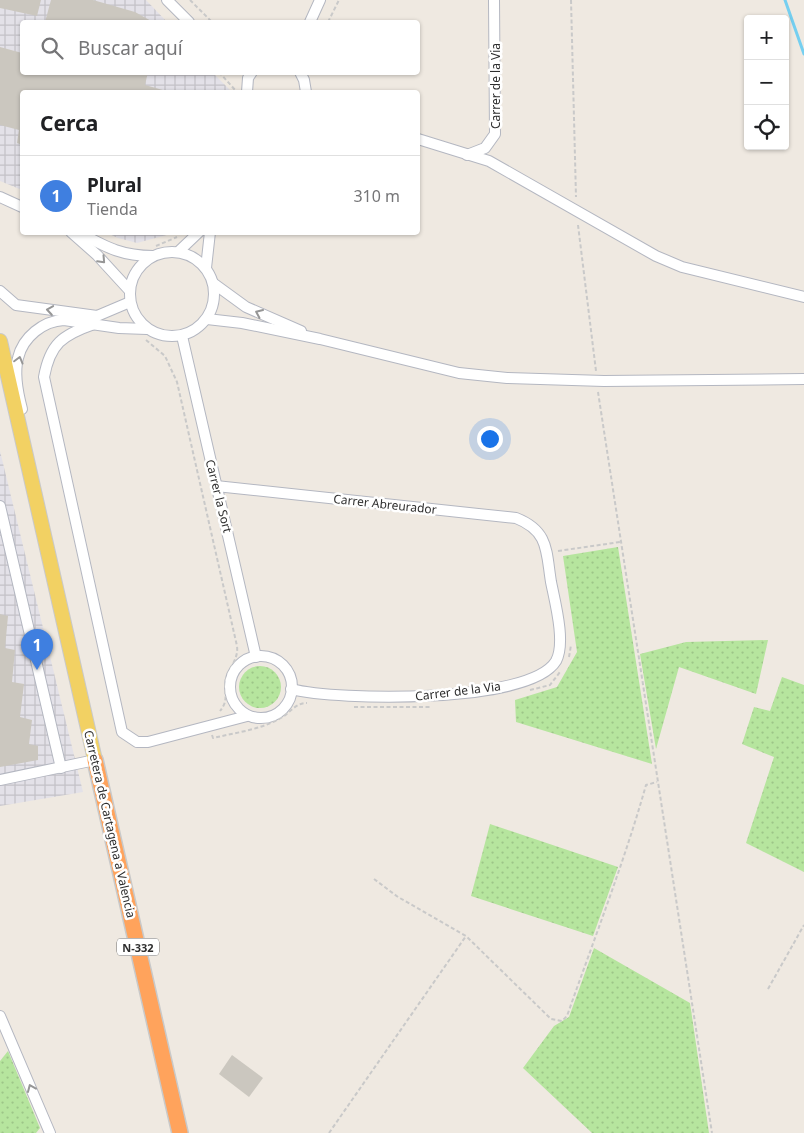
<!DOCTYPE html>
<html lang="es">
<head>
<meta charset="utf-8">
<style>
	:root { --surface:#fff; --page:#f2f2f2; --text:#202124; --muted:#757577; --line:#e0e0e0; --accent:#1a73e8 }
	body { margin:0; font-family:"Noto Sans",sans-serif; background:var(--page); color:var(--text) }
	.controls { position:absolute; right:15px; top:15px; display:grid; overflow:hidden; border-radius:5px; box-shadow:0 1px 4px #0004 }
	.controls button { width:45px; height:45px; display:grid; place-items:center; padding:0; border:0; border-bottom:1px solid var(--line); background:var(--surface); color:var(--text); font:25px sans-serif }
	.you { position:absolute; left:489px; top:438px; width:18px; height:18px; margin:-12px; border:4px solid #fff; border-radius:50%; background:#1a73e8; box-shadow:0 0 0 8px #1a73e833 }
	.badge { display:grid; place-items:center; width:32px; height:32px; border-radius:50%; background:var(--accent); color:#fff; font-size:16px; font-weight:700 }
	.pin { position:absolute; translate:-50% -41px; filter:drop-shadow(0 1px 2px #0008) }
	.pin::after { content:''; position:absolute; top:26px; width:18px; height:15px; background:inherit; clip-path:polygon(0 0,100% 0,50% 100%) }
	.list { margin:0; padding:0; list-style:none }
	h2 { display:flex; justify-content:space-between; align-items:center; height:65px; margin:0; padding:0 20px; font-size:21px }
	h2 small { font-size:16px; font-weight:400; color:var(--muted) }
	.list li { display:grid; grid-template-columns:32px 1fr auto; gap:15px; align-items:center; box-sizing:border-box; height:80px; padding:0 20px; border-top:1px solid var(--line) }
	.list b { display:block; font-size:19px; white-space:nowrap }
	.list p { margin:0; font-size:16px; white-space:nowrap; color:var(--muted) }
	.list em { font-size:16px; font-style:normal; color:var(--muted) }
	.icon { flex:none; width:28px; height:28px; fill:none; stroke:currentColor; stroke-width:2; stroke-linecap:round; stroke-linejoin:round }
	.map { position:relative; flex:none; width:804px; height:1133px; overflow:hidden }
	.search { position:absolute; background:var(--surface); box-shadow:0 1px 4px #0004; left:20px; top:20px; width:400px; height:55px; display:flex; align-items:center; gap:12px; box-sizing:border-box; padding:0 18px; border-radius:5px; color:var(--muted); font-size:19px }
	.panel { position:absolute; background:var(--surface); box-shadow:0 1px 4px #0004; left:20px; top:90px; width:400px; height:145px; border-radius:5px }
	.map>svg:first-child { display:block }
	.industrial { fill:url(#industrial-grid) }
	.grass { fill:url(#grass-dots) }
	.lines { fill:none; stroke-linecap:round; stroke-linejoin:round }
	.stream { stroke:#75cff0; stroke-width:3 }
	.building { fill:#cbc7bf }
	.minor-casing { stroke:#b4b7c1; stroke-width:12 }
	.major-casing { stroke:#c9c9c9; stroke-width:16 }
	.highway-casing { stroke:#c9c9c9; stroke-width:18 }
	.path { stroke:#c9c9c9; stroke-width:2; stroke-dasharray:4 2.5; stroke-linecap:butt }
	.minor { stroke:#fff; stroke-width:10 }
	.major { stroke:#f2d163; stroke-width:14 }
	.highway { stroke:#ffa35c; stroke-width:15 }
	.oneway { stroke:#969696 }
	.labels { text-anchor:middle; dominant-baseline:central; stroke-width:5; stroke-linejoin:round; paint-order:stroke }
	.shield { fill:#fff; stroke:#6d6d6d; stroke-width:1 }
	.shield-label { font-size:11px; font-weight:bold; fill:#2e2e2e }
	.street-label { font-size:12px; fill:#2e2e2e; stroke:#fff }
</style>
</head>
<body>
<div class="map">
<svg width="804" height="1133" viewBox="0 0 804 1133">
	<defs>
		<pattern id="industrial-grid" width="8" height="8" patternUnits="userSpaceOnUse" patternTransform="scale(1.25)"><rect width="8" height="8" fill="#e3e1e8"/><path d="M0 4h8M4 0v8" fill="none" stroke="#c3c1c7"/></pattern>
		<pattern id="grass-dots" width="8" height="8" patternUnits="userSpaceOnUse" patternTransform="scale(1.25)"><rect width="8" height="8" fill="#b6e59e"/><path d="M2 2h.1M6 6h.1" fill="none" stroke="#9dc588" stroke-width="1.8" stroke-linecap="round"/></pattern>
	</defs>
	<rect width="100%" height="100%" fill="#efe9e1"/>
	<g class="industrial">
		<path d="M0 0H146L167 22H22V72L213 73 232 92H22V190L0 181Z"/>
		<path d="M107 233V232L174 233 137 243 118 238Z"/>
		<path d="M0 451 83 792 0 806Z"/>
	</g>
	<g class="grass">
		<path d="M618 547 652 764 516 722 515 700 557 687 577 652 563 556Z"/>
		<path d="M768 640 756 694 679 667 656 749 640 654 686 642Z"/>
		<circle cx="260" cy="687" r="21"/>
		<path d="M782 677 804 685V872L746 843 774 757 742 744 754 707 770 711Z"/>
		<path d="M490 824 618 867 593 936 471 896Z"/>
		<path d="M594 948 690 1003 709 1133H592L523 1068 554 1026 569 1017Z"/>
		<path d="M8 1051 40 1128 36 1133H0V1061Z"/>
	</g>
	<g class="lines">
		<path class="stream" d="M785 0 804 54"/>
	</g>
	<g class="building">
		<path d="M0 0H41L37 16 0 8Z"/>
		<path d="M51 0H93L135 12 153 22H45Z"/>
		<path d="M0 47 22 53V72H148L145 85 170 92H22V145L17 143 19 130 0 125Z"/>
		<path d="M0 614 8 616 5 648 15 650 12 682 24 684 20 717 32 720 29 744 38 746V760L0 767Z"/>
		<path d="M232 1055 263 1078 249 1097 219 1074Z"/>
	</g>
	<g class="lines">
		<defs>
			<g id="minor">
				<path d="M167 0 189 22"/>
				<path d="M310 22 320 0"/>
				<path d="M300 72 304 80 306 92"/>
				<path d="M247 92 248 78 252 72"/>
				<path d="M418 139 489 161 656 256 682 267 804 297"/>
				<path d="M467 155 485 148 495 134 494 0"/>
				<path d="M0 197 22 207"/>
				<path d="M71 232 97 255 130 291"/>
				<path d="M78 232C106 247 121 256 153 256"/>
				<circle cx="172" cy="294" r="42"/>
				<path d="M178 252 199 232"/>
				<path d="M206 268 210 232"/>
				<path d="M213 283 246 307 301 331"/>
				<path d="M0 291 16 305 97 316 130 302"/>
				<path d="M207 319 242 323 320 339 459 373 507 378 604 381 804 379"/>
				<path d="M94 324C62 335 50 344 44 377L122 732 137 742H148L247 716"/>
				<path d="M182 336 256 657"/>
				<path d="M22 409C18 394 14 373 18 358 23 337 43 321 64 320L119 328 147 329"/>
				<path d="M216 486 516 518C549 531 546 551 551 582 555 602 566 643 556 661 530 704 338 701 291 689"/>
				<path d="M0 506 61 768"/>
				<circle cx="261" cy="687" r="31"/>
				<path d="M0 780 95 760"/>
				<path d="M0 1016 50 1133"/>
			</g>
			<path id="major" d="M0 341 95 760"/>
			<path id="highway" d="M95 760 180 1133"/>
		</defs>
		<use href="#minor" class="minor-casing"/>
		<use href="#major" class="major-casing"/>
		<use href="#highway" class="highway-casing"/>
		<g class="path">
			<path d="M190 0 212 22"/>
			<path d="M571 0 576 197"/>
			<path d="M328 22 339 0"/>
			<path d="M219 72 236 91"/>
			<path d="M578 225 596 371"/>
			<path d="M156 246 177 237"/>
			<path d="M146 340 165 356 177 382 237 646C239 661 226 670 225 685 225 696 228 701 220 711"/>
			<path d="M598 392 712 1133"/>
			<path d="M558 551 620 542"/>
			<path d="M569 657 571 645"/>
			<path d="M530 690 550 685 560 672"/>
			<path d="M354 707H432"/>
			<path d="M212 735 213 738C234 733 258 730 277 720 289 715 294 703 307 703"/>
			<path d="M374 879 398 897 466 936 551 1019 562 1021 567 1016C594 939 624 863 646 785L657 782"/>
			<path d="M768 989 804 925"/>
			<path d="M329 1133 466 936"/>
		</g>
		<use href="#minor" class="minor"/>
		<use href="#major" class="major"/>
		<use href="#highway" class="highway"/>
	</g>
	<defs><path id="oneway-chevron" d="M-2-3.5L2.5 0L-2 3.5" fill="none" stroke-width="1.6" stroke-linecap="round" stroke-linejoin="round" transform="scale(1.25)"/></defs>
	<g class="oneway">
		<use href="#oneway-chevron" transform="translate(102 260) rotate(47)"/>
		<use href="#oneway-chevron" transform="translate(50 310) rotate(-171)"/>
		<use href="#oneway-chevron" transform="translate(259 313) rotate(-156)"/>
		<use href="#oneway-chevron" transform="translate(19 360) rotate(-75)"/>
		<use href="#oneway-chevron" transform="translate(31 1088) rotate(-113)"/>
	</g>
	<g class="labels">
		<rect class="shield" x="117" y="938.5" width="42" height="17" rx="4"/>
		<g class="shield-label">
			<text x="138" y="947">N-332</text>
		</g>
		<g class="street-label">
			<text transform="translate(495 86) rotate(-90)">Carrer de la Via</text>
			<text transform="translate(219 496) rotate(76)">Carrer la Sort</text>
			<text transform="translate(385 504) rotate(6)">Carrer Abreurador</text>
			<text transform="translate(458 691) rotate(-7)">Carrer de la Via</text>
			<text transform="translate(110 824) rotate(77)">Carretera de Cartagena a Valencia</text>
		</g>
	</g>
</svg>
<div class="controls">
<button>+</button>
<button>−</button>
<button><svg class="icon" aria-label="locate" viewBox="0 0 24 24"><circle cx="12" cy="12" r="6"/><path d="M12 2v4M12 18v4M2 12h4M18 12h4"/></svg></button>
</div>
<div class="you"></div>
<div class="pin badge" style="left:37px;top:670px;background:#3f7fe0">1</div>
<div class="search"><svg class="icon" aria-label="search" viewBox="0 0 24 24"><circle cx="10" cy="10" r="6"/><path d="M15 15l6 6"/></svg>Buscar aquí</div>
<section class="panel">
<h2>Cerca<small></small></h2>
<ul class="list">
<li><span class="badge" style="background:#3f7fe0">1</span><div><b>Plural</b><p>Tienda</p></div><em>310 m</em></li>
</ul>
</section>
</div>
</body>
</html>
